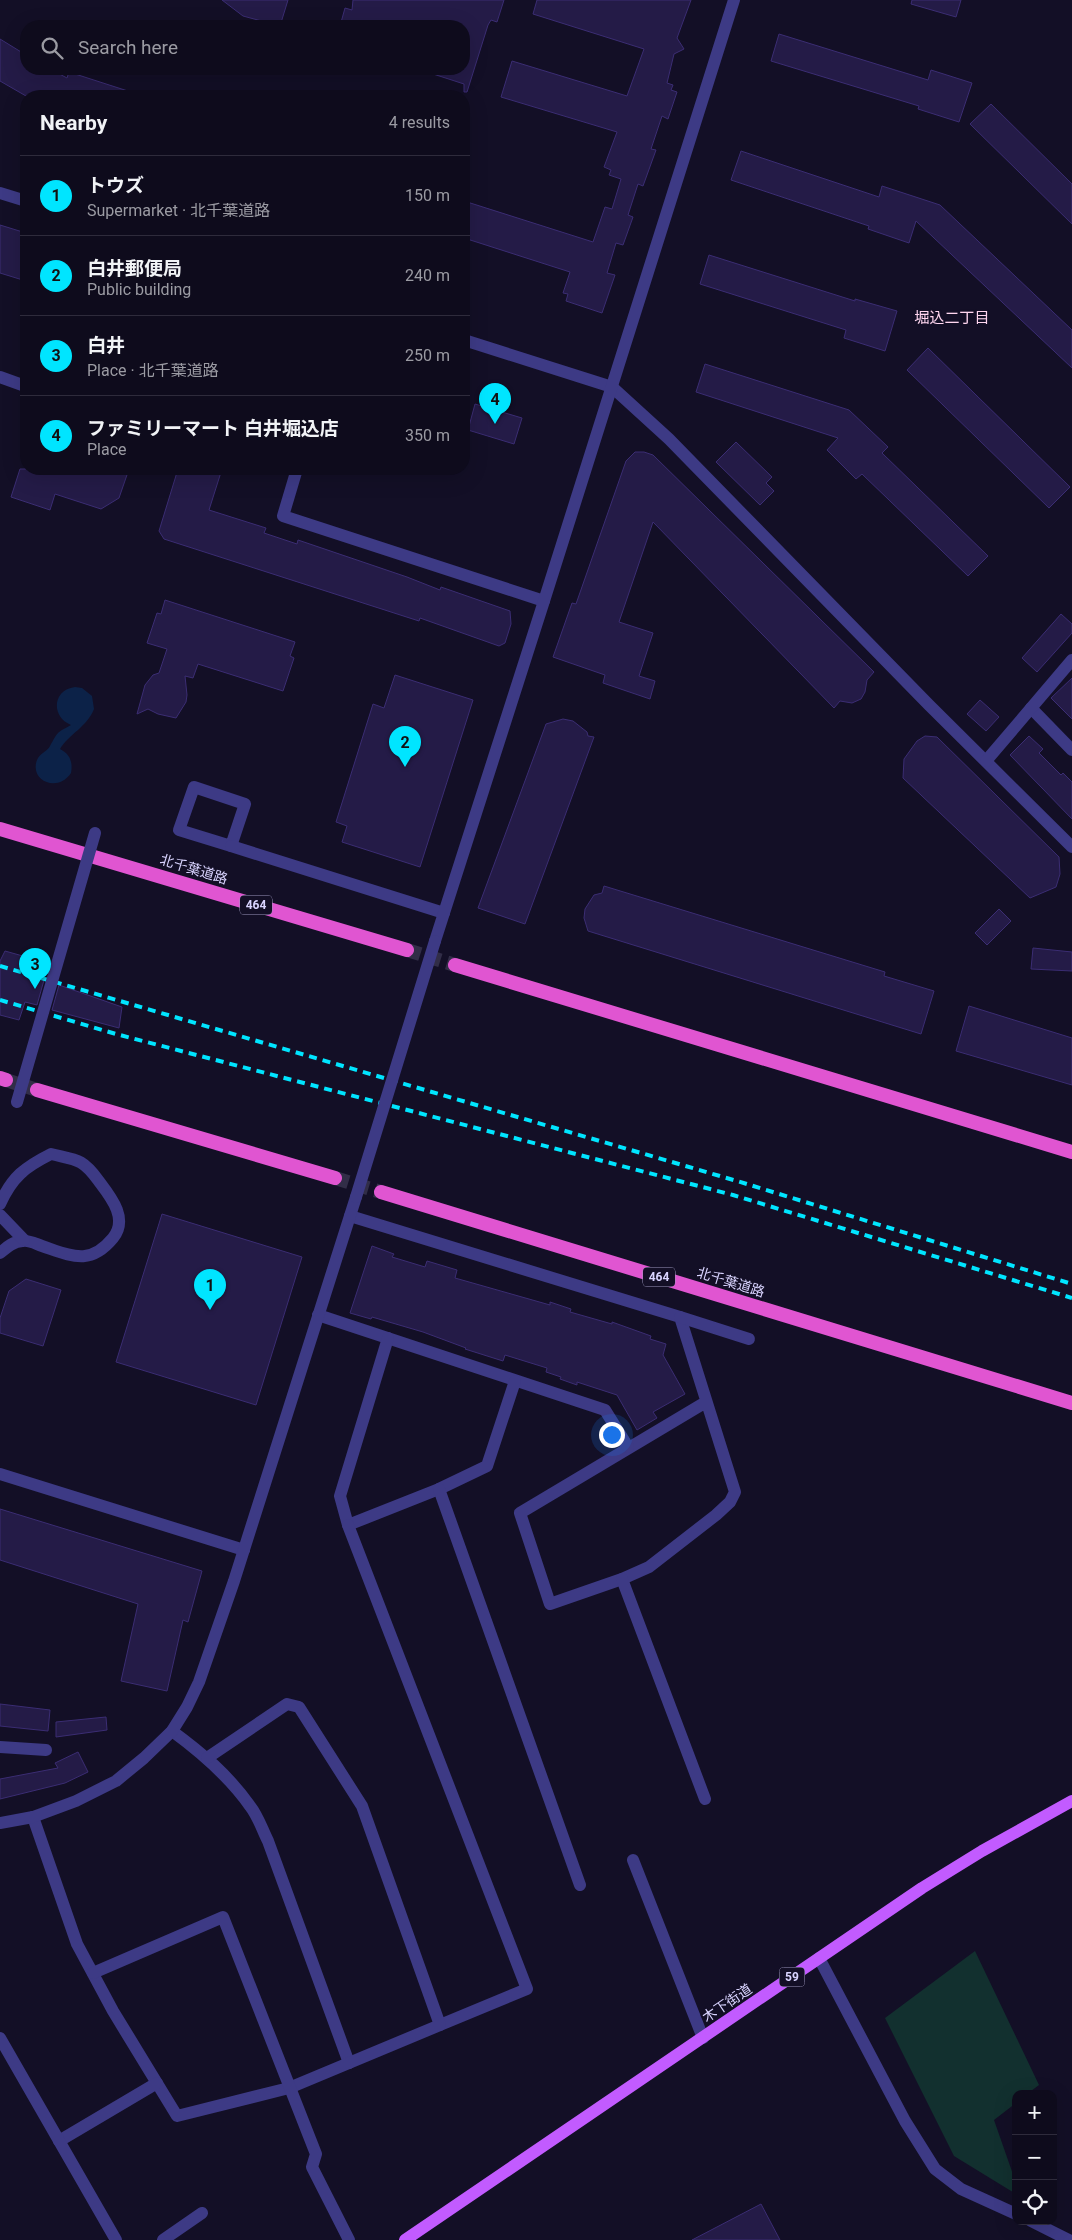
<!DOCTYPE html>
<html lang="en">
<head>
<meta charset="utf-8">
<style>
	:root { --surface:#0e0b1c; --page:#1c1929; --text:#f1f3f6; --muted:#9b9ba3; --line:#2e2b3b; --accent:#00e5ff }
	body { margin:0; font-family:Roboto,"Noto Sans JP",sans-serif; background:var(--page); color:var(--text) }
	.controls { position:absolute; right:15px; bottom:15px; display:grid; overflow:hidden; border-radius:10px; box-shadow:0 5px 20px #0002 }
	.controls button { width:45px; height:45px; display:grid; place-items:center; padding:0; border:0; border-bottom:1px solid var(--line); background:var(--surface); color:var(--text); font:25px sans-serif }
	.you { position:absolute; left:611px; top:1434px; width:18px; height:18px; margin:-12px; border:4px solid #fff; border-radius:50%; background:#1a73e8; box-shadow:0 0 0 8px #1a73e833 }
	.badge { display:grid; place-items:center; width:32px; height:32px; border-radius:50%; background:var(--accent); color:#111; font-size:16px; font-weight:700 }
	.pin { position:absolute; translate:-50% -41px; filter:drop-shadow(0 1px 2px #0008) }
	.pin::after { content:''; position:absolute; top:26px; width:18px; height:15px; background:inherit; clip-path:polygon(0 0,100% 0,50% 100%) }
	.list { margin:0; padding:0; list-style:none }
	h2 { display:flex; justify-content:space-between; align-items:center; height:65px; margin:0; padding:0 20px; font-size:21px }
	h2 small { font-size:16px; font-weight:400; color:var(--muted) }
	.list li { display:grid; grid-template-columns:32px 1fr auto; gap:15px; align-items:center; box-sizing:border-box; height:80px; padding:0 20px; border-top:1px solid var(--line) }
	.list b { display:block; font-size:19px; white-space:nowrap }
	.list p { margin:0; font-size:16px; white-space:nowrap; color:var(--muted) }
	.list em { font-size:16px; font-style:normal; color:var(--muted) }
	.icon { flex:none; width:28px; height:28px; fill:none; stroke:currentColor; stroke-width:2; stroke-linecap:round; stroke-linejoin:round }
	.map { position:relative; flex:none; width:1072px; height:2240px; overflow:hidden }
	.search { position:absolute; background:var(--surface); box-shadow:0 5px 20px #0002; left:20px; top:20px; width:450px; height:55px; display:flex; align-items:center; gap:12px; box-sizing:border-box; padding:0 18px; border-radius:20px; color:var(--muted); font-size:19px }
	.panel { position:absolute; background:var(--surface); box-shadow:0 5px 20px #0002; left:20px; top:90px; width:450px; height:385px; border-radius:20px }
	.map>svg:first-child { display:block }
	.green { fill:#12302f }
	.water { fill:#0c2248 }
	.building { fill:#241b47; stroke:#3b2d73 }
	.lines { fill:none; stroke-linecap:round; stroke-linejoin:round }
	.trunk-tunnel { stroke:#312d47; stroke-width:14; stroke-dasharray:14 7; stroke-linecap:butt }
	.minor { stroke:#3d3a85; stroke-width:12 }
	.tertiary { stroke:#3d3a85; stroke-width:12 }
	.primary { stroke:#c25bff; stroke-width:12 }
	.trunk { stroke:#e055d1; stroke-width:14 }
	.rail { stroke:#00e5ff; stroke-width:4; stroke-dasharray:8 6; stroke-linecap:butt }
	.pedestrian-bridge { stroke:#3d3a85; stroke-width:12 }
	.tertiary-bridge { stroke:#3d3a85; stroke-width:12 }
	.labels { text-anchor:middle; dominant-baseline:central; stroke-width:4; stroke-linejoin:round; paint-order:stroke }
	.shield { fill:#130f26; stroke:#9e99be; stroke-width:1 }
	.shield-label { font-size:12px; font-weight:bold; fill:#d9d4ff }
	.street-label { font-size:14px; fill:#d9d4ff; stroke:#130f26 }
	.neighbourhood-label { font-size:15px; fill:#ffd6f0; stroke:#130f26 }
</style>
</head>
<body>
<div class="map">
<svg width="1072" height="2240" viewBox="0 0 1072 2240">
	<rect width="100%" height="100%" fill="#130f26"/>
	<path class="green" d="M975 1951 1039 2085 1027 2094H1016V2103L994 2120 1016 2183V2194L954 2156 885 2018Z"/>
	<path class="water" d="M75 687 82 688 92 696 94 709C87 727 69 734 60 749 70 754 73 762 71 773 58 793 29 781 37 760 40 753 48 751 50 746 58 732 56 733 71 725 51 717 52 690 75 687Z"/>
	<g class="building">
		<path d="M222 0H288L280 26 243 16Z"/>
		<path d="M353 0H504L497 22 491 20 488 25 467 92H464V84L427 72V69H464V26H340L345 8 352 10Z"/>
		<path d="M537 0H691L677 38 684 49 674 54 667 83 673 85 671 90 677 92 668 119 662 116 651 149 656 150 643 186 638 184 628 215 633 217 623 245 616 243 607 273 615 275 602 313 566 301 568 294 563 293 570 272 464 238V201L593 242 605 207 612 209 621 179 609 175 611 170 604 167 617 132 501 97 512 61 627 96 644 49 533 14Z"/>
		<path d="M912 0H961L956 17 911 4Z"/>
		<path d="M779 34 928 80 931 70 972 83 959 122 918 109 919 106 771 61Z"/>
		<path d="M0 39 26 55V69H50L67 78 69 72 134 93 133 96H26L0 81Z"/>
		<path d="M991 104 1072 184V224L970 124Z"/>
		<path d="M741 151 879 197 882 186 940 205 1072 330V368L916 221 909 243 868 229 869 226 731 180Z"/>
		<path d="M0 225 26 233V281L0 273Z"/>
		<path d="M709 255 855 301V299L897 311 885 351 844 338 846 330 700 284Z"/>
		<path d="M928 348 1070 487 1049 508 907 370Z"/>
		<path d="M705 364 849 410 888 447 882 453 988 556 968 576 862 474 856 479 827 450 838 438 696 392Z"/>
		<path d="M475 404 522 418 514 444 468 430Z"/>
		<path d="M736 442 772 477 766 483 774 491 760 505 716 462Z"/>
		<path d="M635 452H644L653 455 874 672 867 680 865 692 861 699 852 703 840 701 834 708 653 522 619 622 653 633 639 676 655 681 650 699 603 683 605 675 553 657 572 603 576 604 626 461Z"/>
		<path d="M20 469H129L119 498 101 509 55 494 50 510 11 497Z"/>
		<path d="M178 469H222L209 510 266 528 264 533 297 544 298 540 407 577 440 590 441 587 510 611 511 624 505 643 499 646 420 618 419 621 164 539 159 531Z"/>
		<path d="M165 600 295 642 290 656 294 658 283 691 198 664 193 678 185 676 187 695 186 702 176 718 158 714 148 709 137 714 145 685 153 675 159 673 167 649 147 643 157 613 161 614Z"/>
		<path d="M1061 614 1072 624V633L1037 672 1022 658Z"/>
		<path d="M395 675 473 700 420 867 342 842 347 826 336 822 373 704 384 708Z"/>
		<path d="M1072 678V719L1051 698Z"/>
		<path d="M980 700 999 717 986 731 967 714Z"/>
		<path d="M563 719 573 721 587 732 588 736 594 737 525 924 478 908 546 724Z"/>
		<path d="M925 736 937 737 1059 857 1060 874 1056 887 1030 898 903 778 904 759 917 741Z"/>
		<path d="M1029 736 1043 749 1039 753 1061 775 1063 773 1072 782V819L1010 755Z"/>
		<path d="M604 886 885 972 884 976 934 991 921 1034 588 931 584 918 585 909 594 895 602 893Z"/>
		<path d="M999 909 1011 921 987 945 975 933Z"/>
		<path d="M1033 948 1072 952V971L1031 969Z"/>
		<path d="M5 951 37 960 32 976 44 980 37 1005 25 1002 19 1020 0 1015V961Z"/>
		<path d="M59 985 122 1007 119 1028 52 1010Z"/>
		<path d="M969 1006 1072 1038V1085L956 1051Z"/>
		<path d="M162 1214 302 1257 256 1405 116 1362Z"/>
		<path d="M372 1246 394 1254 392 1257 425 1267 427 1261 457 1270 455 1278 550 1305V1302L571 1309 570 1312 612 1324V1322L651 1336 650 1339 666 1344 663 1355 685 1394 653 1412 657 1418 637 1430 617 1395 577 1382V1385L560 1379 561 1377 546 1372 547 1368 505 1355 503 1361 465 1349 466 1348 423 1332 372 1317 371 1319 350 1313Z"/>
		<path d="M26 1279 61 1290 43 1346 0 1333V1318L9 1291Z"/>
		<path d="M0 1509 202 1571 188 1622 183 1620 167 1691 121 1681 138 1604 0 1560Z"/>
		<path d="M0 1704 50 1710 48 1731 0 1726Z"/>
		<path d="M106 1717 107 1730 56 1737V1722Z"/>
		<path d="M78 1752 88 1772 65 1783 0 1799V1779L58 1768 55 1763Z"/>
		<path d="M761 2204 780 2240H692Z"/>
	</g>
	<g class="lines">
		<g class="trunk-tunnel">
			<path d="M407 950 455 965"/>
			<path d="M6 1080 37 1090"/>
			<path d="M335 1178 381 1192"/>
		</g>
		<g class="minor">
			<path d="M0 377 25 386 26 381"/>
			<path d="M612 387 669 439 929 705 1072 847"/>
			<path d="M297 469 283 516 544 601"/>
			<path d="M1031 708 1072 750"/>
			<path d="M986 761 1072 660"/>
			<path d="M194 787 245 804 231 846 179 830Z"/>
			<path d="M0 1204C12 1177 25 1167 51 1154 76 1160 82 1158 98 1180 110 1196 129 1218 113 1238 90 1266 72 1256 42 1246 36 1244 29 1240 23 1241 14 1241 7 1247 0 1253"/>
			<path d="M0 1215 24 1240"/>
			<path d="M350 1216 680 1317 735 1492 730 1502 716 1515 649 1567 622 1579 550 1604 520 1513 706 1402"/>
			<path d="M318 1315 605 1410 628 1447"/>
			<path d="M680 1317 749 1339"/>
			<path d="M388 1338 340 1496 348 1525 439 1489 487 1466 515 1381"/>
			<path d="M439 1489 580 1885"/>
			<path d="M348 1525 527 1989 440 2025"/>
			<path d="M622 1579 705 1799"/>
			<path d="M172 1731C202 1753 229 1776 250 1806 258 1816 262 1829 268 1841L349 2063"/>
			<path d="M0 1747 46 1750"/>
			<path d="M33 1817 77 1944 113 2011 177 2116 289 2088 440 2025 362 1806 299 1707 287 1704 207 1758"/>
			<path d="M633 1860 703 2038"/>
			<path d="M93 1973 223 1917 316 2154 312 2167 349 2240"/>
			<path d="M59 2141 157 2083"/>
			<path d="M163 2240 202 2213"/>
		</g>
		<g class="tertiary">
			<path d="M0 193 26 201"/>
			<path d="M464 340 612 387"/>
			<path d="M231 846 444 913"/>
			<path d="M435 941 544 601 734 0"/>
			<path d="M0 1474 244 1550"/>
			<path d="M0 1823 33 1817 76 1801 116 1781 144 1758 172 1731 187 1707 199 1682 234 1581 356 1197"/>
			<path d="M819 1958 905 2121 935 2169 961 2189 1016 2214"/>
			<path d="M0 2038 116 2240"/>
			<path d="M1031 2221 1069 2240"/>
		</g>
		<path class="primary" d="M405 2240 922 1888 982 1851 1072 1801"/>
		<g class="trunk">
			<path d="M0 829 407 950"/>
			<path d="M455 965 1072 1152"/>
			<path d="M0 1078 6 1080"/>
			<path d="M37 1090 335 1178"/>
			<path d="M381 1192 1072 1403"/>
		</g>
		<g class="rail">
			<path d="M0 966 737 1181 1072 1284"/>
			<path d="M0 1000 116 1034 733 1195 1072 1298"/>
		</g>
		<path class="pedestrian-bridge" d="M17 1102 95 833"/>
		<path class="tertiary-bridge" d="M356 1197 435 941"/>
	</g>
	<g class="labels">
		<g class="shield">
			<rect x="240" y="895.5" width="32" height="19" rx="4"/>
			<rect x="643" y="1267.5" width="32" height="19" rx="4"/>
			<rect x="779.5" y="1967.5" width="25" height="19" rx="4"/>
		</g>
		<g class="shield-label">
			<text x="256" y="905">464</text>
			<text x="659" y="1277">464</text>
			<text x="792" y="1977">59</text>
		</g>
		<g class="street-label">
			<text transform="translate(194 869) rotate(17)">北千葉道路</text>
			<text transform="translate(731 1282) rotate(17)">北千葉道路</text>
			<text transform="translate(727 2003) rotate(-34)">木下街道</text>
		</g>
		<g class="neighbourhood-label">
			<text x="952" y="318">堀込二丁目</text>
		</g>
	</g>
</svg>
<div class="controls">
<button>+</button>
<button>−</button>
<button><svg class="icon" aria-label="locate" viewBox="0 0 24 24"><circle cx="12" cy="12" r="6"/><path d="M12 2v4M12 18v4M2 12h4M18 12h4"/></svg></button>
</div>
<div class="you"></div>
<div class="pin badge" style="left:210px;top:1310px">1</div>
<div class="pin badge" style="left:405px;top:767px">2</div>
<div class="pin badge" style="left:35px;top:989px">3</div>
<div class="pin badge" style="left:495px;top:424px">4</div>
<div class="search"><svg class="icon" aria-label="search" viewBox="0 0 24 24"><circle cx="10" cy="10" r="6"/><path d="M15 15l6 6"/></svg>Search here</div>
<section class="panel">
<h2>Nearby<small>4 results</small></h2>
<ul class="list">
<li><span class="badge">1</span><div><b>トウズ</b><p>Supermarket · 北千葉道路</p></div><em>150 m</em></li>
<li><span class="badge">2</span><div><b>白井郵便局</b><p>Public building</p></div><em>240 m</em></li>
<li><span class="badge">3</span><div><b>白井</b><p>Place · 北千葉道路</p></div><em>250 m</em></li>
<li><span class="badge">4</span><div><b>ファミリーマート 白井堀込店</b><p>Place</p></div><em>350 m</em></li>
</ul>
</section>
</div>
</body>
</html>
